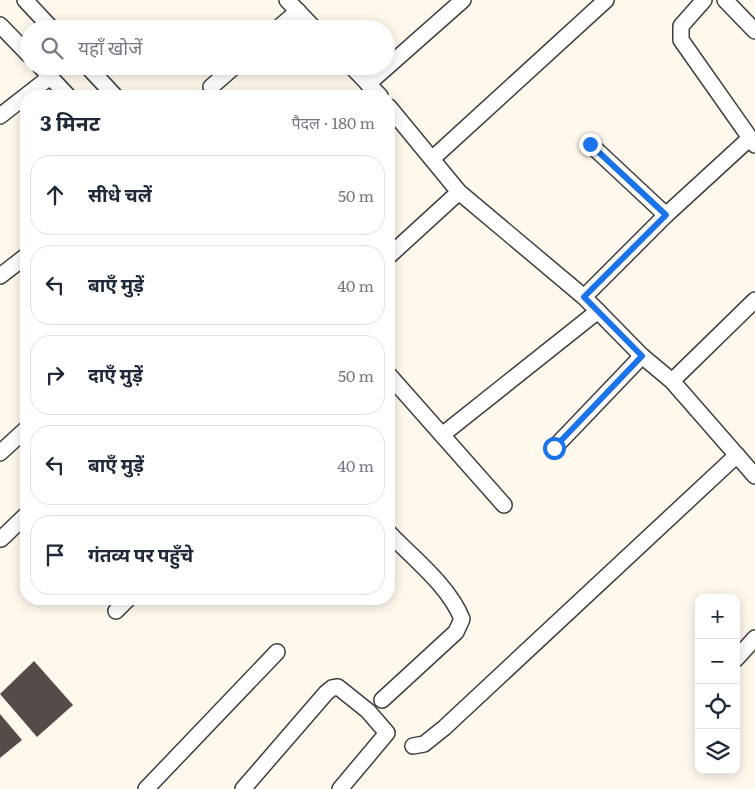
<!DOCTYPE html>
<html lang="hi">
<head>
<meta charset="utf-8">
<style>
	:root { --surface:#fff; --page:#f6f6f7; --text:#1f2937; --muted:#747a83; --line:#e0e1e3 }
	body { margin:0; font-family:Literata,"Noto Sans Devanagari",serif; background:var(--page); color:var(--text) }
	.controls { position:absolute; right:15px; bottom:15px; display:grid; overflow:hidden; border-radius:10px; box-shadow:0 2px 12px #0003 }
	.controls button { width:45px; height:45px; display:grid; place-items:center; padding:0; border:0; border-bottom:1px solid var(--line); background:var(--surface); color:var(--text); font:25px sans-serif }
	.stop { position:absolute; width:15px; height:15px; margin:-11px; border:4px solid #1a73e8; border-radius:50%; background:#fff }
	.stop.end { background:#1a73e8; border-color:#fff; box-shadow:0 1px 5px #0008 }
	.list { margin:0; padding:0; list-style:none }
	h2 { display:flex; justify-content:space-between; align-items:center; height:65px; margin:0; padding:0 20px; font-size:21px }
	h2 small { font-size:16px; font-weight:400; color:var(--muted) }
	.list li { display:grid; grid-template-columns:32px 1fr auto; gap:15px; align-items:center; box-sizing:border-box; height:80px; margin:0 10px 10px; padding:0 10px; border:1px solid var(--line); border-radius:20px }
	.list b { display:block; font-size:19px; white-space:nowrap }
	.list em { font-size:16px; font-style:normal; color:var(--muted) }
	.icon { flex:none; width:28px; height:28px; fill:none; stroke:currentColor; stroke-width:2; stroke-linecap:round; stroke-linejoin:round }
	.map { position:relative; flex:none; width:755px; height:789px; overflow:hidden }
	.search { position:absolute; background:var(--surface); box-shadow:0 2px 12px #0003; left:20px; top:20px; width:375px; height:55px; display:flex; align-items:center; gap:12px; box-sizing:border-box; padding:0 18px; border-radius:28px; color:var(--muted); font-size:19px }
	.panel { position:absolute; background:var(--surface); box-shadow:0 2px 12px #0003; left:20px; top:90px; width:375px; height:515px; border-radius:20px }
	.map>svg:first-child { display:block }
	.building { fill:#544c49 }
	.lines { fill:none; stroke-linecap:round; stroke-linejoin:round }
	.street-casing { stroke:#3f3f3f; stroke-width:18 }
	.street { stroke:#fff; stroke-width:15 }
	.route { stroke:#1a73e8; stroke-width:6 }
</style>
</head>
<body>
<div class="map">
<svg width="755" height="789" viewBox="0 0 755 789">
	<rect width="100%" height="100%" fill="#fef8ed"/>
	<g class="building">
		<path d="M34 661 73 705 37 737 0 694Z"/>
		<path d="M0 714 22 740 0 758Z"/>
	</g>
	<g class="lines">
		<defs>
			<g id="street">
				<path d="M25 0 52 29"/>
				<path d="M287 0 315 29"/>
				<path d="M704 0 681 26V40L755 145"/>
				<path d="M725 0 755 31"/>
				<path d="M0 25 29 55"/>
				<path d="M277 29 298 11"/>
				<path d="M40 66 68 96"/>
				<path d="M87 66 115 96"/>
				<path d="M351 66 380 96"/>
				<path d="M368 84 463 0"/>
				<path d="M211 87 235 66"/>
				<path d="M389 107 459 192 584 297 642 356 672 381 755 476"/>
				<path d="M0 116 50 77"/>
				<path d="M590 144 666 215"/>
				<path d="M432 159 606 0"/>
				<path d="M389 256 459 192"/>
				<path d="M0 276 26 256"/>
				<path d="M584 297 666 215 750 138"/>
				<path d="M389 375 504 505"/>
				<path d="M672 381 755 300"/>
				<path d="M442 435 598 311"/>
				<path d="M554 448 642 356"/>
				<path d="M0 453 26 429"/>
				<path d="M1 539 26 515"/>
				<path d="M116 611 128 599"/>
				<path d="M736 659 755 638"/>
				<path d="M382 700 456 632 462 619C449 586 413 558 389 533"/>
				<path d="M413 746 424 744 444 728 737 455"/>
				<path d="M146 789 277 652"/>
				<path d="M243 789 326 693 332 688 338 687 368 711 387 733 340 789"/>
			</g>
		</defs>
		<use href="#street" class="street-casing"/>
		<use href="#street" class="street"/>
	</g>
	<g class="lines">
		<path class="route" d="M554 448 642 356 584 297 666 215 590 144"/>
	</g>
</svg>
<div class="controls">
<button>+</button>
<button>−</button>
<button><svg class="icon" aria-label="locate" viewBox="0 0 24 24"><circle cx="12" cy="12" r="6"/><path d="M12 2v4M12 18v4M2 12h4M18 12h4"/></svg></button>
<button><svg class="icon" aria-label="layers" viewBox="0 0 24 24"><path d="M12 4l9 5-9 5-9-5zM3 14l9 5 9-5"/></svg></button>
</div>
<div class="stop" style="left:554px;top:448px"></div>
<div class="stop end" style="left:590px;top:144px"></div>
<div class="search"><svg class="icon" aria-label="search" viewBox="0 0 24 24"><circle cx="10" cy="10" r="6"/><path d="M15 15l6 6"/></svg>यहाँ खोजें</div>
<section class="panel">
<h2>3 मिनट<small>पैदल · 180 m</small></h2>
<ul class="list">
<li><svg class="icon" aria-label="ahead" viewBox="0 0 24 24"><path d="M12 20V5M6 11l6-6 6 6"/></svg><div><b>सीधे चलें</b></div><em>50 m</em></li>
<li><svg class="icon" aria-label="left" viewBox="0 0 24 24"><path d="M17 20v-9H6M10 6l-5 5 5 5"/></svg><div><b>बाएँ मुड़ें</b></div><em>40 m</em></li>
<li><svg class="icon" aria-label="right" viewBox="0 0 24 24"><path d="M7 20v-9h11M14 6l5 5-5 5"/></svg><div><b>दाएँ मुड़ें</b></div><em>50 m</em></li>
<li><svg class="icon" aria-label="left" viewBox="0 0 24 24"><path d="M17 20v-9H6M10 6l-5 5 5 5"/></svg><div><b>बाएँ मुड़ें</b></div><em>40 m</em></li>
<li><svg class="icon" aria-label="arrive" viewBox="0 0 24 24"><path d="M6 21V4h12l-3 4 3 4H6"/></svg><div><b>गंतव्य पर पहुँचे</b></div></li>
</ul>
</section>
</div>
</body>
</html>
